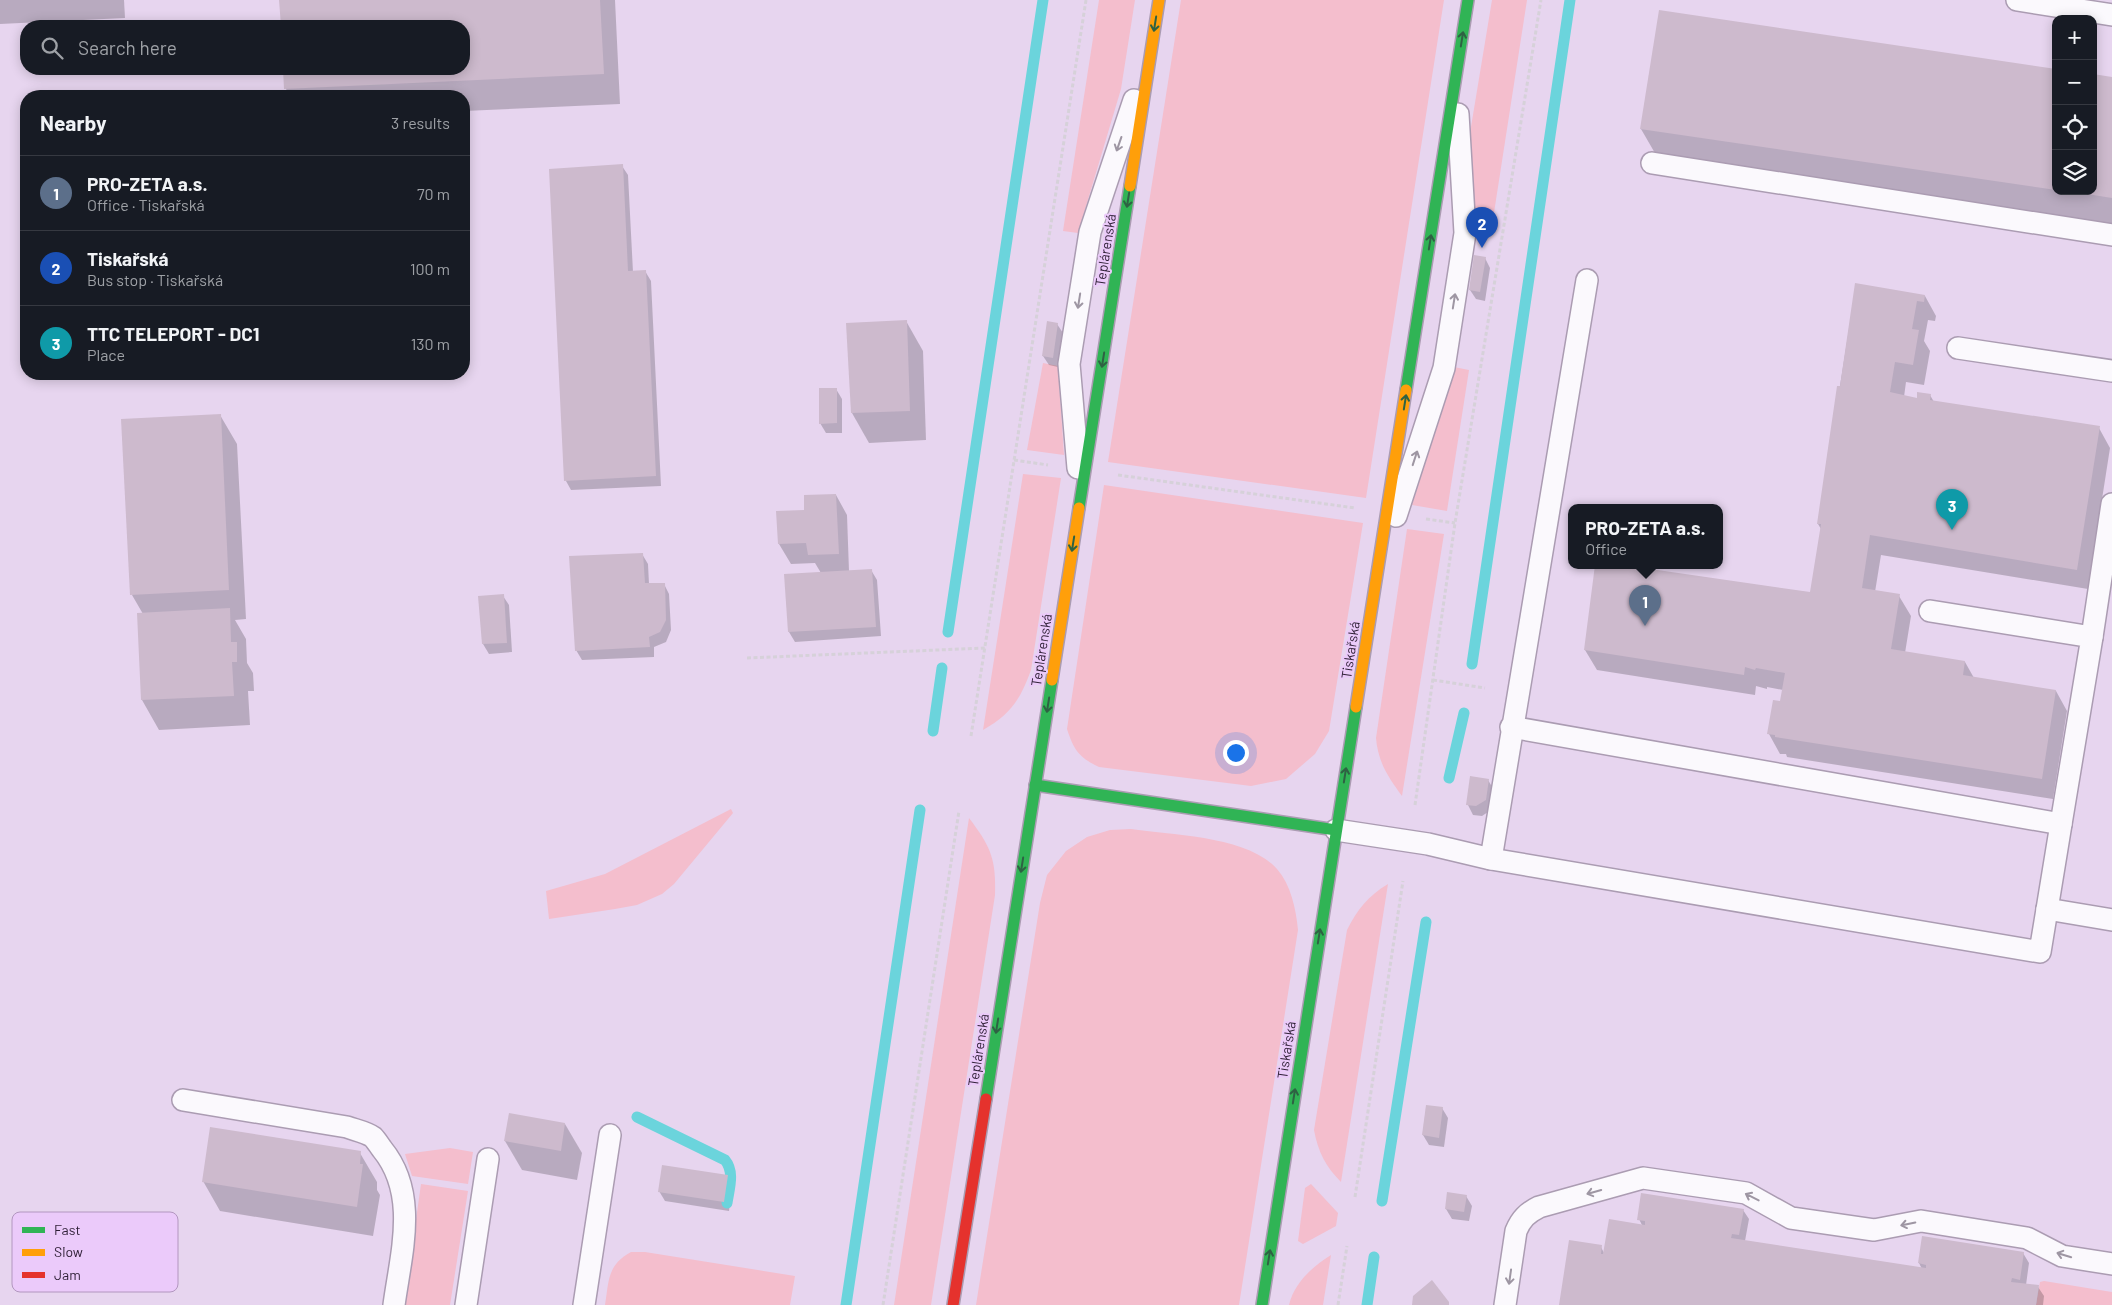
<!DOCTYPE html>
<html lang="en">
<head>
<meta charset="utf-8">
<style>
	:root { --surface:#171b24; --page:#20242c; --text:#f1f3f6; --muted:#9ea1a6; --line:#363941; --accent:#d93025 }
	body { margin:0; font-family:Barlow,sans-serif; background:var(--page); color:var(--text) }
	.controls { position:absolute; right:15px; top:15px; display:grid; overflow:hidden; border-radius:10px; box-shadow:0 2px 12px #0003 }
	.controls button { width:45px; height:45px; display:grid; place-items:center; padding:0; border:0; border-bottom:1px solid var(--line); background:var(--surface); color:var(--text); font:25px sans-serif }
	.you { position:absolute; left:1235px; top:752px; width:18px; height:18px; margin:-12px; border:4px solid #fff; border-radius:50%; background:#1a73e8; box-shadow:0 0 0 8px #1a73e833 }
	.badge { display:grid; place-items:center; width:32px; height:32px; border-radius:50%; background:var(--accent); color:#fff; font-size:16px; font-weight:700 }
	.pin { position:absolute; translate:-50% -41px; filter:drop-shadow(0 1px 2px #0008) }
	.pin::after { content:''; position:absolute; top:26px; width:18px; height:15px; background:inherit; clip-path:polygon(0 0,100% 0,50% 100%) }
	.popup { position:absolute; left:1568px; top:504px; width:155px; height:65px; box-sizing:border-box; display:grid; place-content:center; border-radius:10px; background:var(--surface); filter:drop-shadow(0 1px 4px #0005); font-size:16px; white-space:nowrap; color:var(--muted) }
	.popup b { font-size:19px; color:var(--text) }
	.popup::after { content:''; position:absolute; left:50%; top:100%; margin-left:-10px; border:10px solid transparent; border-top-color:var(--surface) }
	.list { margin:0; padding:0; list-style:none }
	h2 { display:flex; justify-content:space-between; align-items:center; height:65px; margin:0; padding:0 20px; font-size:21px }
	h2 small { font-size:16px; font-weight:400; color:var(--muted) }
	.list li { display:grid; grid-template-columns:32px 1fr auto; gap:15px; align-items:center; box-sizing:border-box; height:75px; padding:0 20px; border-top:1px solid var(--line) }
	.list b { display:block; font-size:19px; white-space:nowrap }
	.list p { margin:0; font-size:16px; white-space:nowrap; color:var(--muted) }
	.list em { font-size:16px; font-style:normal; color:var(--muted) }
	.icon { flex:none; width:28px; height:28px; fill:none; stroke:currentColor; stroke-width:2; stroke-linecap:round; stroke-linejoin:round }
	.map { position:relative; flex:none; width:2112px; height:1305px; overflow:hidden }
	.search { position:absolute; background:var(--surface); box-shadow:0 2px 12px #0003; left:20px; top:20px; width:450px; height:55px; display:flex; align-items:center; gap:12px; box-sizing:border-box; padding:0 18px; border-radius:20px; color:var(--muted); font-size:19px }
	.panel { position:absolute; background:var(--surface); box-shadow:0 2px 12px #0003; left:20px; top:90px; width:450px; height:290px; border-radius:20px }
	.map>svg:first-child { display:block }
	.green { fill:#f4becd }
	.shadow { fill:#0003 }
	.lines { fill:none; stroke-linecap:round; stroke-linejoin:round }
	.stream { stroke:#6bd4dc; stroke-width:11 }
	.building { fill:#cdbacd }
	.lane-casing { stroke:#ab9cb2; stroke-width:24 }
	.fast-casing { stroke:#ab9cb2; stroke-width:14 }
	.slow-casing { stroke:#ab9cb2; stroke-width:14 }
	.jam-casing { stroke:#ab9cb2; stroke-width:14 }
	.path { stroke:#d6d1d9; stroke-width:3; stroke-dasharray:4 2.5; stroke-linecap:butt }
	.lane { stroke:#fbf9fd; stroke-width:21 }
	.fast { stroke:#30b455; stroke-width:11 }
	.slow { stroke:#ff9f0a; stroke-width:11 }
	.jam { stroke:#e5322d; stroke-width:11 }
	.oneway { stroke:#2e6243 }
	.oneway2 { stroke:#9e96a3 }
	.labels { text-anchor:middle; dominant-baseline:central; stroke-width:4; stroke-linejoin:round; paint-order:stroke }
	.street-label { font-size:14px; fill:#2d1e34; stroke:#ebcafa }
	.key { fill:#ebcafa; stroke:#b296bf; stroke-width:1 }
	.key-label { font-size:14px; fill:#2d1e34 }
</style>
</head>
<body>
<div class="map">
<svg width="2112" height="1305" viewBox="0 0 2112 1305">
	<rect width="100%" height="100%" fill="#e7d5ef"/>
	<g class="green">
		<path d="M1099 0H1135L1121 89 1078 233 1063 231Z"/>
		<path d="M1181 0H1444L1366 498 1108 462Z"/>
		<path d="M1492 0H1527L1491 232 1475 230 1469 139Z"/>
		<path d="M1043 363 1058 366 1064 455 1027 450Z"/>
		<path d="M1454 367 1469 370 1447 511 1412 505Z"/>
		<path d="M1023 474 1061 478 1031 670C1020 700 1011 714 983 730Z"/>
		<path d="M1104 485 1363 523 1329 731 1315 754 1286 779 1251 786 1099 767C1078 757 1074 750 1067 729Z"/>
		<path d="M1407 529 1444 534 1402 796C1388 777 1378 762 1376 738Z"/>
		<path d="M731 809 733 813 674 884 662 894 637 905 615 909 549 919 546 891 605 874Z"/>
		<path d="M969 818C991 847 996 859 995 895L931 1305H894Z"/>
		<path d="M1131 829C1172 835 1248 836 1277 869 1291 885 1296 909 1298 930L1239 1305H976L1040 903 1047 875 1066 851 1087 837 1110 830Z"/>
		<path d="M1388 884 1341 1182C1326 1167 1318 1152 1314 1130L1347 930C1357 910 1368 896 1388 884Z"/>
		<path d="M450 1148 473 1152 468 1184 412 1176 405 1154Z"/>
		<path d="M421 1184 468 1191 450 1305H404Z"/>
		<path d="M1311 1184 1338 1213 1336 1226 1303 1244 1298 1241 1305 1188Z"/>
		<path d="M631 1252H645L795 1276 790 1305H605C609 1281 607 1265 631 1252Z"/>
		<path d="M1331 1255 1323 1305H1289C1294 1283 1313 1266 1331 1255Z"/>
		<path d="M2044 1281 2112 1292V1305H2036L2040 1282Z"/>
	</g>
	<g class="shadow">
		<path d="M0 0H124L125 18 0 24Z"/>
		<path d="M281 0H615L620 104 464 111V96H290L286 89 284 69H464V26H282Z"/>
		<path d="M2056 70V191H2093L2112 79V232L1663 167 1641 129Z"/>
		<path d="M622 166 628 175 633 272 645 271 651 281 661 486 571 490 566 481Z"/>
		<path d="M1485 258 1490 268 1485 301 1476 299 1470 290Z"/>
		<path d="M1856 285 1925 296 1936 316 1935 321 1928 320 1924 341 1930 351 1924 385 1906 382 1904 397 1918 399 1930 395 1934 402 2099 428 2110 448 2088 589 1881 555 1875 592 1899 596 1911 616 1905 653 1965 662 1974 678 2056 691 2067 711 2053 799 1787 757 1786 754H1780L1769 734 1781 702 1783 690 1767 687V689L1756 686 1755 695 1597 670 1585 650 1596 565H1614L1812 593 1821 529 1818 524Z"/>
		<path d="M906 321 923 351 926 440 869 443 852 413 848 324Z"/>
		<path d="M1057 324 1063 333 1058 367 1049 365 1043 356Z"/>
		<path d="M836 389 842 399V433H826L820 423Z"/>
		<path d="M220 415 237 444 246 619 235 620 246 639 247 663 253 673 254 691H248L250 725 159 730 142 700 138 614H143L132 595Z"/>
		<path d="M836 495 847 515 849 571 871 570 877 580 881 636 795 642 789 632 821 573 815 563 791 564 779 544 805 511Z"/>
		<path d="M642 554 648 564 649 584H664L669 594 671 630 666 642 654 647V657L582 660 576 650Z"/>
		<path d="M503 596 509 605 512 652 489 654 483 644Z"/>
		<path d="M1488 780 1494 790 1491 810 1482 816 1473 815 1468 805Z"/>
		<path d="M1442 1108 1448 1118 1444 1147 1429 1145 1423 1135Z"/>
		<path d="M565 1124 582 1153 577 1180 522 1170 505 1141Z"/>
		<path d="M360 1153 377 1182V1190L380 1195 373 1236 220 1211 203 1181Z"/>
		<path d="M727 1176 732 1186 729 1211 665 1201 659 1191Z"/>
		<path d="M1466 1196 1472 1206 1469 1221 1452 1219 1446 1209Z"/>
		<path d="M1743 1210 1749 1219 1745 1241 1922 1269 1919 1263 2023 1253 2029 1263 2026 1285 2038 1287 2044 1296 2043 1305H1560L1601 1247 1604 1253 1642 1225 1639 1219Z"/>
	</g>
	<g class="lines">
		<g class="stream">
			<path d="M948 632 1043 0"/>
			<path d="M1472 664 1570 0"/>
			<path d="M933 731 942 668"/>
			<path d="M1449 778 1464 713"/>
			<path d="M637 1117 725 1160C735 1172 729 1189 727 1203"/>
			<path d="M1382 1201 1426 922"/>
			<path d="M846 1305 920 810"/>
			<path d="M1367 1305 1374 1257"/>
		</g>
	</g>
	<g class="building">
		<path d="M279 0H600L604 74 284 89 283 69H464V26H281Z"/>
		<path d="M1659 10 2056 69V190L1640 129Z"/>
		<path d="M2093 74 2112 77V198L2074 192 2093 191Z"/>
		<path d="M623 164 628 271 646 270 656 476 564 481 549 169Z"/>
		<path d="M1474 255 1486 257 1480 292 1469 290Z"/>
		<path d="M1855 283 1925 295 1924 302 1917 301 1912 329 1919 330 1913 365 1895 362 1890 392 1917 398V392L1931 394 1930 400 2100 426 2077 570 1870 535 1862 588 1900 594 1891 649 1965 661 1963 675 2056 690 2042 779 1775 737V735L1767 734 1773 700 1780 701 1785 673 1756 668 1755 670 1745 667 1744 675 1584 650 1595 565H1623L1810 592 1821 524H1817L1837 386H1840Z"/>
		<path d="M907 320 910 411 851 413 846 323Z"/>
		<path d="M1047 321 1058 323 1053 358 1042 356Z"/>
		<path d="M819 388H837V423L819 424Z"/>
		<path d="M221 414 229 590 130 595 121 419Z"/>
		<path d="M836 494 839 554 808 555 806 543 778 544 776 511 804 510V495Z"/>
		<path d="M643 553 645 583H665L666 620 660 632 649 637 650 647 575 651 569 556Z"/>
		<path d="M872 569 876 627 788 632 784 574Z"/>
		<path d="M504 594 507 643 482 644 478 596Z"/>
		<path d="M230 608 231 642H237V662H232L234 696 141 700 137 613Z"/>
		<path d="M1470 776 1489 779 1486 800 1476 806 1466 805Z"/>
		<path d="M1426 1105 1443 1107 1439 1138 1422 1135Z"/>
		<path d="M509 1113 565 1123 561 1151 504 1141Z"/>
		<path d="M210 1127 361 1151 360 1164H363L357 1207 202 1182Z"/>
		<path d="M662 1165 728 1175 724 1202 658 1192Z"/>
		<path d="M1447 1192 1467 1195 1464 1212 1445 1209Z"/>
		<path d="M1641 1193 1744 1209 1739 1235 1732 1234 1731 1238 1926 1268V1265L1918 1263 1922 1236 2024 1252 2020 1280 2012 1278 2011 1282 2039 1285 2036 1305H1559L1569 1240 1602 1245 1601 1254H1603L1609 1219 1645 1225V1221L1637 1220Z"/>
		<path d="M1432 1280 1449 1302V1305H1412L1413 1296Z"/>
	</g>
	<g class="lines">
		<defs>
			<g id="lane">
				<path d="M2017 0 2112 15"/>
				<path d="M1652 163 2112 235"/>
				<path d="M1958 348 2112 371"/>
				<path d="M1078 468 1069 364 1090 232 1134 100"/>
				<path d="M1396 516 1444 368 1465 233 1458 114"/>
				<path d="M1930 611 2092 637 2061 824"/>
				<path d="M2092 637 2112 504"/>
				<path d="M1336 830 1428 844 1491 859 2040 952 2061 824 1511 727"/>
				<path d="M1491 859 1587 280"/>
				<path d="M2047 909 2112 920"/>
				<path d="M183 1100 347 1127C355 1130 366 1132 373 1137 376 1140 379 1145 382 1149 419 1194 401 1253 394 1305"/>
				<path d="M466 1305 488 1159"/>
				<path d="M584 1305 610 1135"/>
				<path d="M1505 1305 1516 1231C1521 1219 1527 1213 1539 1207L1643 1178 1746 1193 1791 1218 1874 1230 1921 1221 2027 1238 2062 1256 2112 1264"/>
			</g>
			<g id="fast">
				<path d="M1406 390 1468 0"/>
				<path d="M1079 508 1130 186"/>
				<path d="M1035 785 1336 830"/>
				<path d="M986 1099 1052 680"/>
				<path d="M1262 1305 1356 707"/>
			</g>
			<g id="slow">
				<path d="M1130 186 1159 0"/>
				<path d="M1052 680 1079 508"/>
				<path d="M1356 707 1406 390"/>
			</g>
			<path id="jam" d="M953 1305 986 1099"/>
		</defs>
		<use href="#lane" class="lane-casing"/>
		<use href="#fast" class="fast-casing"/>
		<use href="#slow" class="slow-casing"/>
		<use href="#jam" class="jam-casing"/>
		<g class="path">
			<path d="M1014 460 1048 465"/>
			<path d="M1118 475 1355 508"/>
			<path d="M1426 519 1455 523"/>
			<path d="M747 658 985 648"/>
			<path d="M1433 680 1485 688"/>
			<path d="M971 736 1086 0"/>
			<path d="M1415 805 1455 523 1541 0"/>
			<path d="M1355 1197 1403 881"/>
			<path d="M883 1305 959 811"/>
			<path d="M1338 1305 1347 1246"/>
		</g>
		<use href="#lane" class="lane"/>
		<use href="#fast" class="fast"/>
		<use href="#slow" class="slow"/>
		<use href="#jam" class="jam"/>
	</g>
	<defs><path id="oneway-shaft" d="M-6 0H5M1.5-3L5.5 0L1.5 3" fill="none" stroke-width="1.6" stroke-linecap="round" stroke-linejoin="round" transform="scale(1.25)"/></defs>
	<g class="oneway">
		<use href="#oneway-shaft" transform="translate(1155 24) rotate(99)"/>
		<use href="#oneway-shaft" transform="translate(1462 39) rotate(-81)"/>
		<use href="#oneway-shaft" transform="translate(1128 200) rotate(99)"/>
		<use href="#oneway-shaft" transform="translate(1430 242) rotate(-81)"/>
		<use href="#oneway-shaft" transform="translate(1103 360) rotate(99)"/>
		<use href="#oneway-shaft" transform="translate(1405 402) rotate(-81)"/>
		<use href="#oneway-shaft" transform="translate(1073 544) rotate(99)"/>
		<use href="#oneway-shaft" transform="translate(1048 705) rotate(99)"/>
		<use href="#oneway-shaft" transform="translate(1345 775) rotate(-81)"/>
		<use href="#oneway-shaft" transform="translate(1022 865) rotate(99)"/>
		<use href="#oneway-shaft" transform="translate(1319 936) rotate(-81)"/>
		<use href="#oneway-shaft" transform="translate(997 1026) rotate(99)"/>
		<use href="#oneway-shaft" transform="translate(1294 1096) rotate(-81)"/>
		<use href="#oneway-shaft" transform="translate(1269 1257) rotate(-81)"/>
	</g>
	<g class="oneway2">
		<use href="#oneway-shaft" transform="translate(1119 144) rotate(109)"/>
		<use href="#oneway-shaft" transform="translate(1079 301) rotate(99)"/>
		<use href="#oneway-shaft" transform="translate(1454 301) rotate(-81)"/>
		<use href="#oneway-shaft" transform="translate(1415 458) rotate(-72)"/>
		<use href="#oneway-shaft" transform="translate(1594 1192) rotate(164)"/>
		<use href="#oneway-shaft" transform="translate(1752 1197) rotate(-153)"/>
		<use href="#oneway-shaft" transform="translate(1908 1224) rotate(168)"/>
		<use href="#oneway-shaft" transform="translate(2064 1255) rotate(-163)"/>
		<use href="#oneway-shaft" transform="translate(1510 1277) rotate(98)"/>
	</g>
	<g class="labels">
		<g class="street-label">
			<text transform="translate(1105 250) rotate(-81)">Teplárenská</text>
			<text transform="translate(1041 650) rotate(-81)">Teplárenská</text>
			<text transform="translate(1350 650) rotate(-81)">Tiskařská</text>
			<text transform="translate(978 1050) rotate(-81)">Teplárenská</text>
			<text transform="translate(1286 1050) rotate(-81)">Tiskařská</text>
		</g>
	</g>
	<rect x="12" y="1212" width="166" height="80" rx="8" class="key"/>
	<rect x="22" y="1227" width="23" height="6" fill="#30b455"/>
	<rect x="22" y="1249" width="23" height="7" fill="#ff9f0a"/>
	<rect x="22" y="1272" width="23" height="6" fill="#e5322d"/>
	<g class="key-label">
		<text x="54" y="1235">Fast</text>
		<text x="54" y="1257">Slow</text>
		<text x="54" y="1280">Jam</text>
	</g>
</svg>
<div class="controls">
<button>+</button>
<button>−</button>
<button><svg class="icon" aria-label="locate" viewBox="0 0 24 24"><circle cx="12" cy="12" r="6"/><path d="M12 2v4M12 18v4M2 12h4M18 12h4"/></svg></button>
<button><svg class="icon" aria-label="layers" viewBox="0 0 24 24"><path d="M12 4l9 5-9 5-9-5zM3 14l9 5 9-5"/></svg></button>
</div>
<div class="you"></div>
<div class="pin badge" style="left:1645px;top:626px;background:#5c6f8a">1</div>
<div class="popup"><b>PRO-ZETA a.s.</b>Office</div>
<div class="pin badge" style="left:1482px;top:248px;background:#1a4fb4">2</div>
<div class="pin badge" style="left:1952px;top:530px;background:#0f9aa8">3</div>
<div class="search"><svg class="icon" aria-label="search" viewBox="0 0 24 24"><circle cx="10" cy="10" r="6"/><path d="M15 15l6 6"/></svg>Search here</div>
<section class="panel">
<h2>Nearby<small>3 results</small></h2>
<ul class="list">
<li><span class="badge" style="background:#5c6f8a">1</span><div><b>PRO-ZETA a.s.</b><p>Office · Tiskařská</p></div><em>70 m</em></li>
<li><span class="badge" style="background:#1a4fb4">2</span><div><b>Tiskařská</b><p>Bus stop · Tiskařská</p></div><em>100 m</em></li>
<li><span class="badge" style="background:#0f9aa8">3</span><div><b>TTC TELEPORT - DC1</b><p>Place</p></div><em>130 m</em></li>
</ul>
</section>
</div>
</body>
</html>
